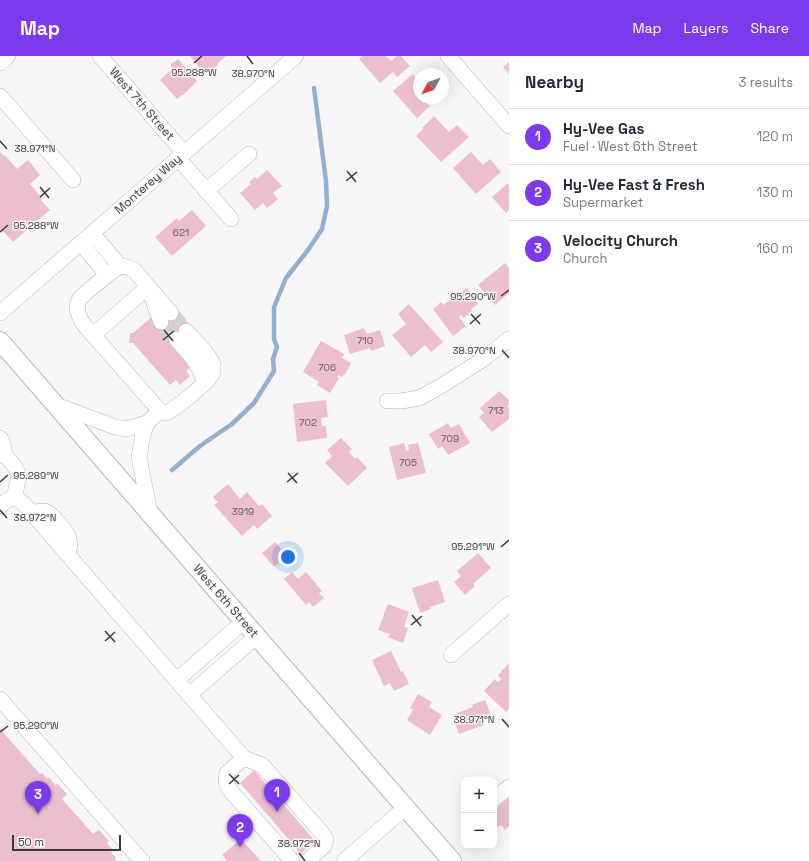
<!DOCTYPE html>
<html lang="en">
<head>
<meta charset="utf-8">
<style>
	:root { --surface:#fff; --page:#f2f2f3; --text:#1f2937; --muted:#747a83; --line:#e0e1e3; --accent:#7c3aed }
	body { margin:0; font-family:"Space Grotesk",sans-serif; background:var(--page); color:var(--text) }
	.controls { position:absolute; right:12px; bottom:12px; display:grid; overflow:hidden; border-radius:8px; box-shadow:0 4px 16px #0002 }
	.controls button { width:36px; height:36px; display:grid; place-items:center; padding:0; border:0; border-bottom:1px solid var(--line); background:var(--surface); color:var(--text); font:20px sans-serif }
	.compass { position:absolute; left:413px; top:12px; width:36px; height:36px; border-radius:50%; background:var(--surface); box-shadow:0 4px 16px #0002; rotate:229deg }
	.scale { position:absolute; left:12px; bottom:10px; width:109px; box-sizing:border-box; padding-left:4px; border:2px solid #3c3a3c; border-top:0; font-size:11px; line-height:14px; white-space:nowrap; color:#3c3a3c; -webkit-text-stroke:3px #f9f6fa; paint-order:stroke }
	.you { position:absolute; left:288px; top:501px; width:14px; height:14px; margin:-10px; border:3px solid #fff; border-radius:50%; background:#1a73e8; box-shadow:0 0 0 6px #1a73e833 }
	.badge { display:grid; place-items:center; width:26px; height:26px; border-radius:50%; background:var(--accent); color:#fff; font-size:13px; font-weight:700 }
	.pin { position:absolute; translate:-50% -33px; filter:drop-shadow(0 1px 2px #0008) }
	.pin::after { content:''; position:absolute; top:21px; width:14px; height:12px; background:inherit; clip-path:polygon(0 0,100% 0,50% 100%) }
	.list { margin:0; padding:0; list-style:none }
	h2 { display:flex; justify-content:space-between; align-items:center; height:52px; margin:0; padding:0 16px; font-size:17px }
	h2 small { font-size:13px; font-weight:400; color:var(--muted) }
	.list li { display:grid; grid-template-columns:26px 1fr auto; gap:12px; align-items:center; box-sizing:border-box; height:56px; padding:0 16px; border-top:1px solid var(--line) }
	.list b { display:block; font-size:15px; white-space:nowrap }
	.list p { margin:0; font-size:13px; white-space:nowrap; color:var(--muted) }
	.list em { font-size:13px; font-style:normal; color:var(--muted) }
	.map { position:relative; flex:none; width:509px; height:805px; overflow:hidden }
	header { display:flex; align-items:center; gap:24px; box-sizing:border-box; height:56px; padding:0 20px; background:var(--accent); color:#fff }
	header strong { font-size:19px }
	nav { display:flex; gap:22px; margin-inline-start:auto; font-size:14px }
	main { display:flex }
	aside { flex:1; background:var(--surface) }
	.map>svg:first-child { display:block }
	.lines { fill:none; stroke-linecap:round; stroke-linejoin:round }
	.stream { stroke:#93b0d0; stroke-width:4.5 }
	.building { fill:#ecbfcf }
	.minor-tunnel { stroke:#d3d0d4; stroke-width:15; stroke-dasharray:15 8; stroke-linecap:butt }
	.minor-casing { stroke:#b6b2b7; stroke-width:16 }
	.major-casing { stroke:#b6b2b7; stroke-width:20 }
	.minor { stroke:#fff; stroke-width:15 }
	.major { stroke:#fff; stroke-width:18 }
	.ticks { fill:none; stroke:#3c3a3c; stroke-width:1.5 }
	.labels { text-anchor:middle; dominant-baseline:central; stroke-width:3; stroke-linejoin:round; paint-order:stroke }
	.number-label { font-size:10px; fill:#685b61 }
	.street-label { font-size:12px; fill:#3c3a3c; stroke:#f9f6fa }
	.ticks-label { font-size:10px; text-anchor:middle; fill:#3c3a3c; stroke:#f9f6fa; stroke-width:3; stroke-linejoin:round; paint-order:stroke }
</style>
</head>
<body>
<header>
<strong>Map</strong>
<nav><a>Map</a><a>Layers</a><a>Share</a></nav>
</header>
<main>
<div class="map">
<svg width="509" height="805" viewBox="0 0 509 805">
	<rect width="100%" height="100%" fill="#f9f6fa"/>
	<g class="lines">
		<path class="stream" d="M172 414 200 390 232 368 254 347 274 315 273 303 277 291 274 283V251L286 222 308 194 322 173 327 150 326 125 314 32"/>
	</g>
	<g class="building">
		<path d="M190 0H226L217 8 218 9 205 18Z"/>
		<path d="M362 0H386L391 5 397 0H401L410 10 397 21 393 16 380 27 359 3Z"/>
		<path d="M178 3 197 25 183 39H182L177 43 160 24 173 12 170 9Z"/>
		<path d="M509 6V18L503 11Z"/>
		<path d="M413 18 419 25V42H434L427 48 430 50 417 62 393 35Z"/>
		<path d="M434 60 449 76 457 69 469 81 441 106 416 80 423 73 422 72Z"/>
		<path d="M0 96 4 100 5 99 17 113 28 104 40 119 30 128 42 142 41 144 50 154 13 186 4 176 3 177 0 174Z"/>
		<path d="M471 96 483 109 490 103 501 116 476 138 453 112Z"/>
		<path d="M267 114 282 130 273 137 278 143 267 152 263 147 255 154 240 137 251 128 249 126 255 121 257 123Z"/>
		<path d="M508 127 509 129V154L506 157 492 141Z"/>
		<path d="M192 154 206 170 172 200 155 181 177 162 179 165Z"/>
		<path d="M505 207 509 212V237L495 249 478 229Z"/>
		<path d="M467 232 478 248 471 253 472 255 463 262 461 259 459 261 466 270 453 280 433 253 441 246 443 249Z"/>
		<path d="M409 248 443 286 431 296 425 289 411 301 392 279 406 268 398 258Z"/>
		<path d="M176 253 191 270 192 310 186 315 190 320 180 329 176 324 170 329 133 287H129L130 277H133L152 261Z"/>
		<path d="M364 272 367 278 380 274 385 290 371 295 370 292 350 298 344 279Z"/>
		<path d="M321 285 344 298 342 302 351 307 345 319 344 318 342 321 339 319 337 321 339 322 330 337 317 329 319 326 303 316Z"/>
		<path d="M499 335 509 344V349L507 350 509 352V363L492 376 479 361 484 357 480 352Z"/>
		<path d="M326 344 328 361 321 362 322 370H326L327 382 297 386 293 348Z"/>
		<path d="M448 367 451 372 459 368 470 387 448 399 442 390 438 393 429 378Z"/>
		<path d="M341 382 352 393 349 396 355 403 357 401 367 412 348 430 325 407 332 400 327 394Z"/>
		<path d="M404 387 406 395 409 394 408 389 418 387 426 417 397 424 389 391Z"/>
		<path d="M228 428 240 443 247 436 259 450 262 448 272 460 257 473 254 469 242 480 214 449 218 446 213 441Z"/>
		<path d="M275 486 287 499 274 511 262 497Z"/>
		<path d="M478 497 491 512 473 528 475 530 465 539 454 526 461 520 457 515Z"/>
		<path d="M292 516 298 523 306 516 322 535 319 537 324 542 313 551 309 546 306 549 284 523Z"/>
		<path d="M438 524 445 546 430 551 431 553 420 557 412 532Z"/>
		<path d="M388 548 409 556 404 571 408 572 403 587 388 581 390 578 378 574Z"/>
		<path d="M391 595 401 616 403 615 409 628 394 635 390 627 384 630 372 604Z"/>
		<path d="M509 607V653L506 656 484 635 495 623 498 626 501 623 498 619Z"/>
		<path d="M418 638 432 646 429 651 442 659 430 679 407 664 413 654 410 652Z"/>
		<path d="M485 644 491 659 482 663 484 669 459 678 452 659 473 651 472 649Z"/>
		<path d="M0 673 40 718 42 717 47 723 49 721 55 729 57 727 67 738 62 743 93 778 99 774 109 785 107 787 113 794 111 796 116 802 115 805H0Z"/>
		<path d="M254 714 315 785 301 798 240 727Z"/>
		<path d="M509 742V770L505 774 501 769 498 771 494 766V754Z"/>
		<path d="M241 783 261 805H227L222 799Z"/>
	</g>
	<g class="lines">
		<g class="minor-tunnel">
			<path d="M171 257 186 275"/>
			<path d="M161 266 176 283"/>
		</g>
		<defs>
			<g id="minor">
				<path d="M100 0 184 97"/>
				<path d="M448 0 509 70"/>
				<path d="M0 7 8 0"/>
				<path d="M0 40 73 124"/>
				<path d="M178 102 231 163"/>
				<path d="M206 135 249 98"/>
				<path d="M92 177 120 210"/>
				<path d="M81 187 107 219"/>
				<path d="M151 239 161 266"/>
				<path d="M0 257 296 0"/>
				<path d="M93 279C88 273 81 267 79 259 77 254 77 248 79 244 82 238 113 215 120 210L127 211 134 214 171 257"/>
				<path d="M176 283C188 297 201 309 204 327"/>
				<path d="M387 345H401L419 342 441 330 482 304 509 283"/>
				<path d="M56 349 115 371 126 373 147 367 160 355 93 279 148 231"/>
				<path d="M160 355 166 357C175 353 208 327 212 318 214 315 213 311 213 309 209 297 194 284 186 275"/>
				<path d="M147 367 143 378 139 401 150 457"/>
				<path d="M0 382C4 388 5 394 0 400"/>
				<path d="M3 396 15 411 19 420 14 442"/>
				<path d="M0 450C9 442 12 439 23 447L244 702 262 709 322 777 326 784 324 790 307 805"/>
				<path d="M31 457C35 456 40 455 44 455 52 457 67 475 69 483 71 488 69 494 68 499"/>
				<path d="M451 599 509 548"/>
				<path d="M177 624 244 565"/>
				<path d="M189 639 257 580"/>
				<path d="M0 643 142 805"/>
				<path d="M244 702 227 717 226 725 229 733 292 805"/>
				<path d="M494 743 509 731"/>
				<path d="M344 805 406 751"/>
			</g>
			<path id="major" d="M0 285 452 805"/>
		</defs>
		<use href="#minor" class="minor-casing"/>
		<use href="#major" class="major-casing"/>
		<use href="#minor" class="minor"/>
		<use href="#major" class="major"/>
	</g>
	<path class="ticks" d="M247 0 253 8M194 7 202 0M0 85 7 93M347 115 356 126M346 125 357 116M40 131 49 142M40 141 50 132M0 176 8 169M501 240 509 234M471 258 480 268M470 268 481 258M164 274 173 285M163 284 174 275M502 294 509 302M288 417 297 427M0 426 8 419M287 426 298 417M0 454 7 462M501 491 509 484M412 559 421 570M411 569 422 560M105 575 115 586M105 585 115 576M502 663 509 671M0 676 8 670M229 718 239 728M229 728 239 719M299 797 305 805"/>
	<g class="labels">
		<g class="number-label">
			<text x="181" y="176">621</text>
			<text x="365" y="284">710</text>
			<text x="327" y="311">706</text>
			<text x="496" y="354">713</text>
			<text x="308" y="366">702</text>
			<text x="450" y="382">709</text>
			<text x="408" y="406">705</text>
			<text x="243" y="455">3919</text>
		</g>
		<g class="street-label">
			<text transform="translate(142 48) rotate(49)">West 7th Street</text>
			<text transform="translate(148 128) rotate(-41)">Monterey Way</text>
			<text transform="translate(226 545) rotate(49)">West 6th Street</text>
		</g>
	</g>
	<g class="ticks-label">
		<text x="194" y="20">95.288°W</text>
		<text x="253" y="21">38.970°N</text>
		<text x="35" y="96">38.971°N</text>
		<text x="36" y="173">95.288°W</text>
		<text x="473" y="244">95.290°W</text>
		<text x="474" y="298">38.970°N</text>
		<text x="36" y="423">95.289°W</text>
		<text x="35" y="465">38.972°N</text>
		<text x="473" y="494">95.291°W</text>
		<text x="474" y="667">38.971°N</text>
		<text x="36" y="673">95.290°W</text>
		<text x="299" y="791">38.972°N</text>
	</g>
</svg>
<div class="controls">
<button>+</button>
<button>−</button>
</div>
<svg class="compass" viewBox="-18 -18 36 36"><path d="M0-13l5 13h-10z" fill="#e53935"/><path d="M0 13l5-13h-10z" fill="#747a83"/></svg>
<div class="scale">50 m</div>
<div class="you"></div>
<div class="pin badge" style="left:277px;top:756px">1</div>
<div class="pin badge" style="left:240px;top:791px">2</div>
<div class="pin badge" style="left:38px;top:758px">3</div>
</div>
<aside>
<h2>Nearby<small>3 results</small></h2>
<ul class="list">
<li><span class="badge">1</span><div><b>Hy-Vee Gas</b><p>Fuel · West 6th Street</p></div><em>120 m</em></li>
<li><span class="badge">2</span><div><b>Hy-Vee Fast &amp; Fresh</b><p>Supermarket</p></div><em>130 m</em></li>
<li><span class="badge">3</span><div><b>Velocity Church</b><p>Church</p></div><em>160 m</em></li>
</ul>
</aside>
</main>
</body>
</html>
